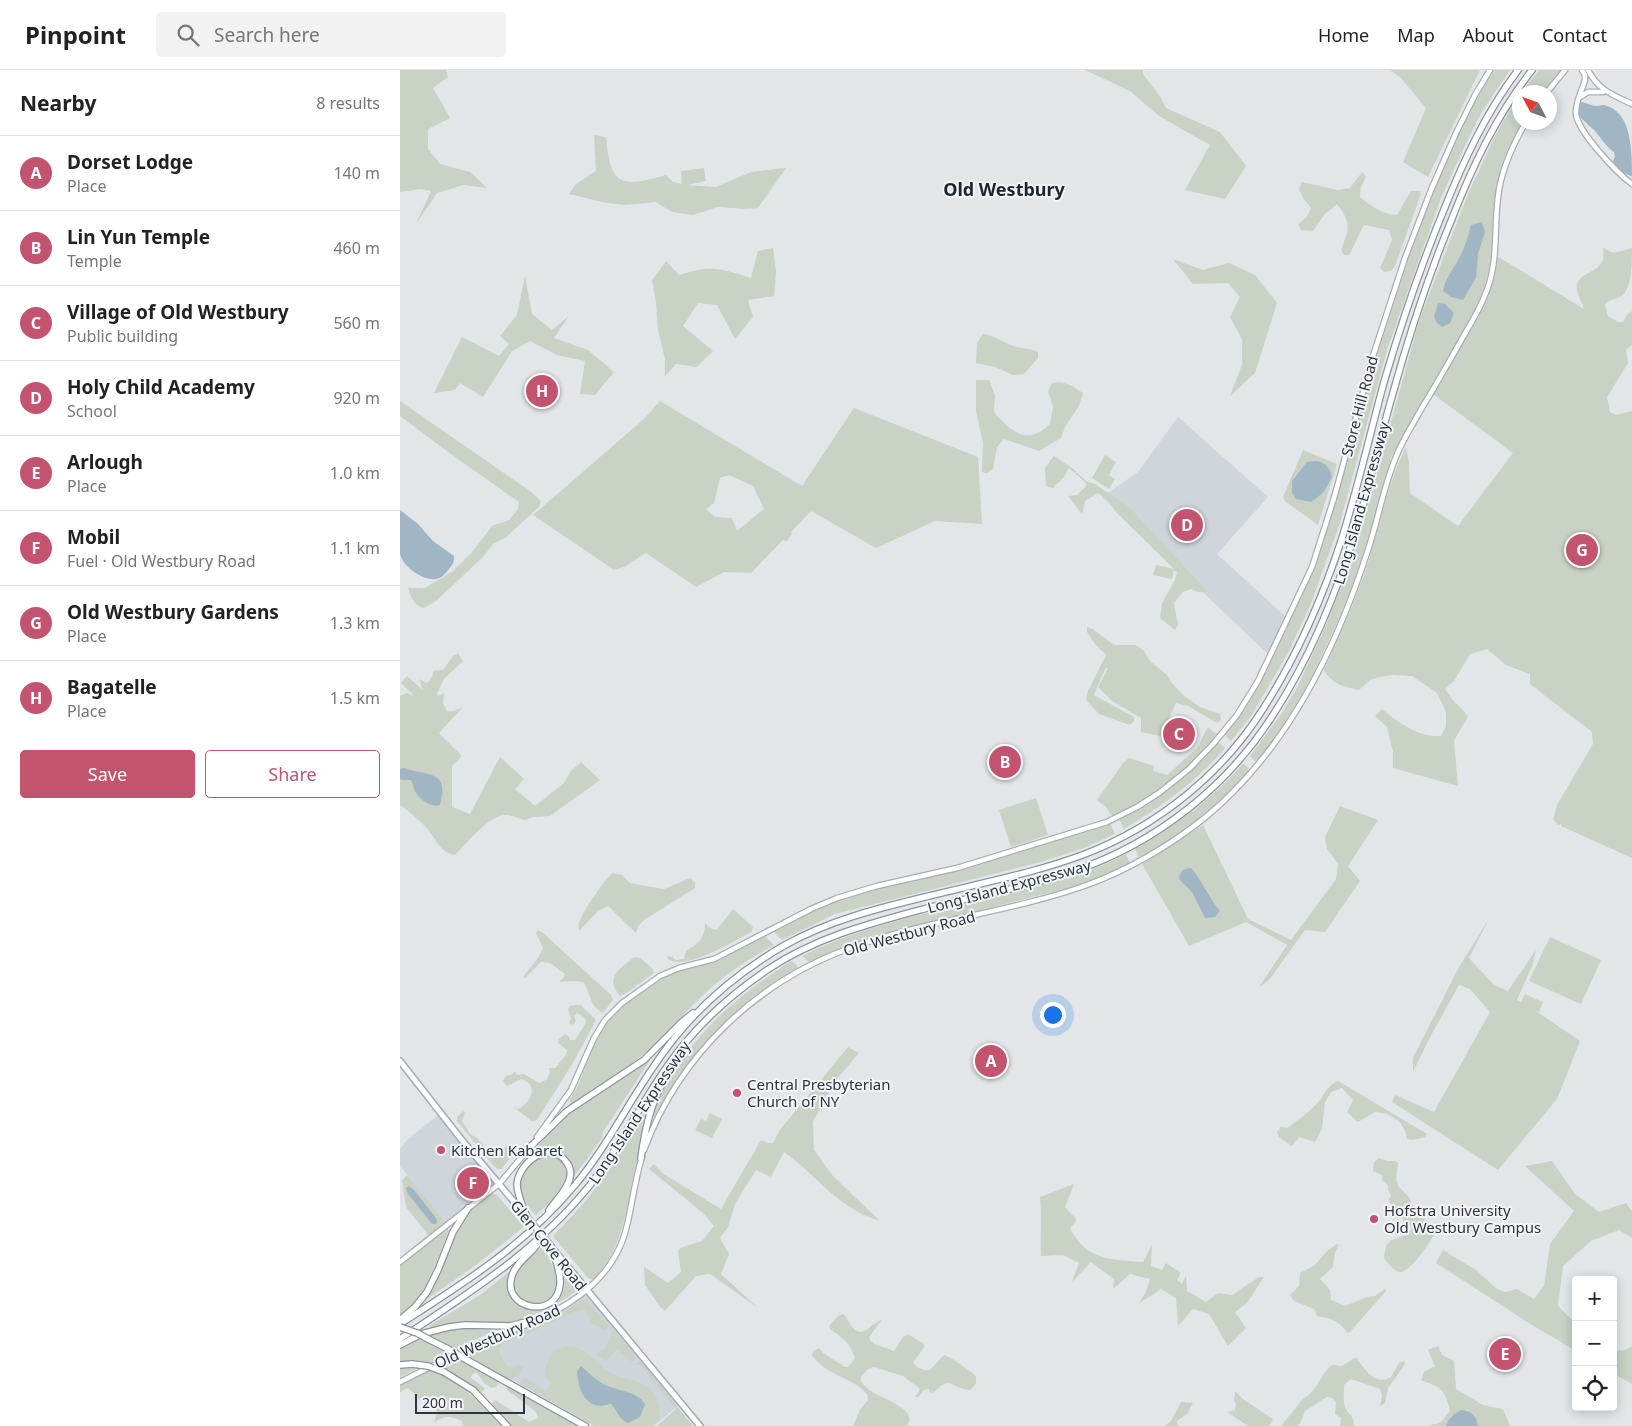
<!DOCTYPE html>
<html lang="en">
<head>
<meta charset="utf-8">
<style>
	:root { --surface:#fff; --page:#f2f2f2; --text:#222; --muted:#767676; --line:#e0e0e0; --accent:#c2546f }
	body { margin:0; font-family:"Noto Sans",sans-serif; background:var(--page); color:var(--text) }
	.controls { position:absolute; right:15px; bottom:15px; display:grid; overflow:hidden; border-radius:5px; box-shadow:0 2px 12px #0003 }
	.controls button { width:45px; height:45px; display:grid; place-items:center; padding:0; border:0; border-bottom:1px solid var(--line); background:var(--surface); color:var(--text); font:25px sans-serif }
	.compass { position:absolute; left:1112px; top:15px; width:45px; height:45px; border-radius:50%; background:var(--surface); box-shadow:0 2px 12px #0003; rotate:311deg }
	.scale { position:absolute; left:15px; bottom:12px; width:110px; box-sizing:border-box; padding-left:5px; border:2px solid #2c353f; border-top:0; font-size:14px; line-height:18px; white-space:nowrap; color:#2c353f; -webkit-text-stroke:4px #f2f4f7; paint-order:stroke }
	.you { position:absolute; left:652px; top:944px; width:18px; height:18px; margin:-12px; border:4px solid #fff; border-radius:50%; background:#1a73e8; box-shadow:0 0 0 8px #1a73e833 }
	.badge { display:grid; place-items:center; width:32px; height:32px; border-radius:50%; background:var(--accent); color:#fff; font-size:16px; font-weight:700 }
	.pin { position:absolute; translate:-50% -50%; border:2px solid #fff; box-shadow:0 1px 5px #0006 }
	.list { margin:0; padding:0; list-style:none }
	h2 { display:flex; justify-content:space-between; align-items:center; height:65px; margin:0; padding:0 20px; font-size:21px }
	h2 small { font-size:16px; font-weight:400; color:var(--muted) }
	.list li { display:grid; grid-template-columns:32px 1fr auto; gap:15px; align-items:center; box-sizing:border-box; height:75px; padding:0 20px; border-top:1px solid var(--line) }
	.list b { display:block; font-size:19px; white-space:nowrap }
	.list p { margin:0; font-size:16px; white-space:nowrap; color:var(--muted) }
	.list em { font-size:16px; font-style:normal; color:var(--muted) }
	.actions { display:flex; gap:10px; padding:15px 20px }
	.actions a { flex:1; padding:11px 0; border:1px solid var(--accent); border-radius:5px; text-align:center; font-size:18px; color:var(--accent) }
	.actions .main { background:var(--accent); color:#fff }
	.icon { flex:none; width:28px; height:28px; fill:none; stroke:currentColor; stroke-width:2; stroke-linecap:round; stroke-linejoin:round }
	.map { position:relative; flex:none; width:1232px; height:1356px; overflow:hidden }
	header { display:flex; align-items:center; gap:30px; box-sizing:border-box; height:70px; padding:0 25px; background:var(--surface); border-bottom:1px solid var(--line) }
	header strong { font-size:24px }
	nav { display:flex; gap:28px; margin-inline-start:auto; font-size:18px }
	.search { width:350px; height:45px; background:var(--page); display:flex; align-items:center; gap:12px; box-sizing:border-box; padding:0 18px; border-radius:5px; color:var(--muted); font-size:19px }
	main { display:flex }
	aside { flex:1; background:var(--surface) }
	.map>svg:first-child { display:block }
	.built { fill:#d0d5db }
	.green { fill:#c9d2c4; fill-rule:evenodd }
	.water { fill:#a1b6c5 }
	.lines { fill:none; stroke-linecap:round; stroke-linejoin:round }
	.secondary-casing { stroke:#a8adb3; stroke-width:7 }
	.primary-casing { stroke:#a3abb4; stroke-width:8 }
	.motorway-casing { stroke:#8b949e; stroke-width:8 }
	.secondary { stroke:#fff; stroke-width:4.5 }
	.primary { stroke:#fff; stroke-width:5 }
	.motorway { stroke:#fff; stroke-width:5.5 }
	.primary-bridge-casing { stroke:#a3abb4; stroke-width:8; stroke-linecap:butt }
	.motorway-bridge-casing { stroke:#8b949e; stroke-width:8; stroke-linecap:butt }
	.primary-bridge { stroke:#fff; stroke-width:5 }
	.motorway-bridge { stroke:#fff; stroke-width:5.5 }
	.poi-dot { fill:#c2546f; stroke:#f2f4f7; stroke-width:2 }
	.labels { text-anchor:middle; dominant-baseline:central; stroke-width:4; stroke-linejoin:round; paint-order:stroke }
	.street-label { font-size:15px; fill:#2c353f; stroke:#f2f4f7 }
	.poi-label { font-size:15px; fill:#2c353f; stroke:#f2f4f7; text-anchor:start }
	.quarter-label { font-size:18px; font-weight:bold; fill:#1e2630; stroke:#f2f4f7 }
</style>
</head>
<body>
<header>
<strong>Pinpoint</strong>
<div class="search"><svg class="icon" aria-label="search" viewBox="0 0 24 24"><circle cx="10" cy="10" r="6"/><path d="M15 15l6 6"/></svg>Search here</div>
<nav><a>Home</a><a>Map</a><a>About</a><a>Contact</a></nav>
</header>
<main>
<aside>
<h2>Nearby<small>8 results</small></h2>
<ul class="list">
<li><span class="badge">A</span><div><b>Dorset Lodge</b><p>Place</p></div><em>140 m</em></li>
<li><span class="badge">B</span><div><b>Lin Yun Temple</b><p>Temple</p></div><em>460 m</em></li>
<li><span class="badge">C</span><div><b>Village of Old Westbury</b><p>Public building</p></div><em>560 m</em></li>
<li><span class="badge">D</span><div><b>Holy Child Academy</b><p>School</p></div><em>920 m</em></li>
<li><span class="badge">E</span><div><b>Arlough</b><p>Place</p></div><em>1.0 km</em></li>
<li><span class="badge">F</span><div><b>Mobil</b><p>Fuel · Old Westbury Road</p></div><em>1.1 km</em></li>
<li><span class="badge">G</span><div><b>Old Westbury Gardens</b><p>Place</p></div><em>1.3 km</em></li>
<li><span class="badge">H</span><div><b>Bagatelle</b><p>Place</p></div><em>1.5 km</em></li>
</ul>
<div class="actions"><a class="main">Save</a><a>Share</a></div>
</aside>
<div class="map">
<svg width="1232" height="1356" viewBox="0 0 1232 1356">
	<rect width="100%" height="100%" fill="#e2e6e9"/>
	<g class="built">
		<path d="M778 347 868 427 817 484 888 549 870 586 702 427 738 402Z"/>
		<path d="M39 1041 99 1114 47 1155 0 1096V1079L7 1070 36 1047Z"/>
		<path d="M187 1225 280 1334 254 1356H193L64 1282 152 1247Z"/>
	</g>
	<g class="green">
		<path d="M0 0H46L48 7 33 18 50 48 28 59V79L40 94 70 102 87 118 63 115 37 123 16 154 31 121 21 119 0 122Z"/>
		<path d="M685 0H743V4L761 28 766 38 820 62 846 96 825 129 785 120 810 75 759 46 730 21Z"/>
		<path d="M990 0H1080L1028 107 1003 92 1026 38 1000 7Z"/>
		<path d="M1093 0H1110L1083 40 1070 65 1041 128 987 280 940 453 910 536 888 583 851 646 831 671 825 665 851 628 917 489 930 449 972 296 1002 203 1020 154 1056 67 1075 29Z"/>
		<path d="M1139 0H1161L1143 22H1122Z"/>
		<path d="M1119 25 1120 52 1122 53 1105 87 1096 120 1091 192 1083 222 1073 245 991 387 976 445 954 511 941 544 907 617 881 660 861 687 855 691 850 686 882 643 898 616 927 553 957 475 1019 251 1068 124 1097 62Z"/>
		<path d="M194 65 206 67C207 77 208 89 212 99 221 121 249 109 266 105L273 112 282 114 281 101 304 98 306 111 287 115 316 117 351 102 386 98 358 138 347 139 318 137 293 145 272 142 256 132 226 135 206 133 169 124 176 114 196 101Z"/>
		<path d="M962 102 966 107 961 117 960 127C969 135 984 145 997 145L1011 121H1019L1021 124 995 196 991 201 984 202 980 198 992 170 989 160 964 155 949 185H944L941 180C949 159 952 153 937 134L925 144 913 161 901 160 898 154 907 147 911 138 903 128 899 119 902 112 938 120 950 118Z"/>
		<path d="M1203 177C1215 187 1219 181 1232 178 1232 192 1232 216 1223 225 1217 230 1210 228 1205 235L1208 246 1218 252H1223L1227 245 1232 241V275L1226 280 1228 293 1207 327 1210 342 1216 345 1232 341V788L1161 756V754L1158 755 1153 749 1157 735 1193 674 1192 662 1130 614V604L1106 595 1087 579 1070 584 1054 611 1045 619 1052 629 1068 646 1054 671 1058 716 993 698V682L987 657 975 646 982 639C999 653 1018 667 1041 666L1046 656V642L1037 623 1012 606 992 605 980 607 970 610 959 620C945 617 931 614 924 600 940 564 956 530 968 493 980 454 988 413 1006 377L1009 393 1010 423 1058 456 1113 383 1033 324 1069 261 1067 259 1082 233 1095 185 1184 239C1183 233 1178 227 1177 220 1174 202 1200 204 1203 189 1204 185 1203 180 1203 177Z"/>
		<path d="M373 178 376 202 374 226 348 230 353 247 335 269 317 235 298 233 283 256 313 281 297 297 276 294 265 306V289L258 260 256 232 252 210 266 191 279 205C312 195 319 198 351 208L358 181Z"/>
		<path d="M773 189 803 200 829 193 855 205 877 233 855 303 830 326 842 295V269L830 247 840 227 828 213 793 214Z"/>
		<path d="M125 206 132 244 152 260 169 246 154 268 188 280 214 302 195 325 180 324 185 291 157 285 130 271 112 281 83 327 60 313 55 320 34 323 62 267 99 286 109 274 100 266 117 245Z"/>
		<path d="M583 264C595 265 603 273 614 276 622 279 630 278 638 282V288L624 304 613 305 595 297 576 293 577 273Z"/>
		<path d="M576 310H589L595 325 594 342C604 353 620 372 637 363 642 361 646 357 650 354L653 337 648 321 652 313C664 310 673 316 683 323L679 336 665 357 661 368 639 381 604 369 597 377 593 399 587 403 582 402 583 373 576 341Z"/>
		<path d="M0 331 130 421 141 431 139 437 106 467 93 474 83 487 36 531 24 538C15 537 10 526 8 518H25L53 501 74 480 92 456 109 450 118 439 119 432 48 382 0 346Z"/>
		<path d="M260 331 402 416 454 338 578 387 582 454 535 451 476 478 411 441 391 462 392 464 386 472 383 470 351 503 324 502 296 517 246 483 224 497 214 500 133 445 244 349ZM329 405 353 416 364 439 337 461 332 448 315 447 306 439 314 433 320 408Z"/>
		<path d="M903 380 937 394 918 455 885 431 883 427Z"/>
		<path d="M705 385 716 392 709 405 715 409 709 419 692 408Z"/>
		<path d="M654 386 672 398 686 411 695 414 730 438 808 522H798L791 519 783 522 774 533 778 555 775 560 760 548 762 533 775 510 777 502 774 500 772 509 753 505 756 495 774 499 715 441 709 431 698 423 685 431 683 442 681 443 668 426 677 425 686 416V413L669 398 664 407 653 418 646 416 645 398Z"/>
		<path d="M687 557 693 559 714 575H736L744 581 750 591 767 605 771 612 783 625 800 637 820 644 821 649 819 652H815L788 636 776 633 761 666 741 662V648L712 631 698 617 708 598 705 599 694 625 734 647V651L730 655 699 644 686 630 688 621 706 585 695 574 687 562Z"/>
		<path d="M58 583 63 591 44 609 37 623 38 626 44 623 43 633 47 641H54L63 637 39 663 62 686 52 696V737L70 744 100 687 124 709 115 719 135 736 164 713 171 701 181 692 200 710 150 746 133 747 125 750C118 749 113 745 106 745 90 744 66 774 55 785 41 783 37 771 30 762 22 752 10 742 0 735V626L7 623 15 627 1 613 7 606 23 620 19 609 26 613C31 611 33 606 33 601L43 600 53 586Z"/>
		<path d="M808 657 820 667 773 712 714 749 706 737 697 730 723 693 729 688 754 696 753 701 767 705 797 678Z"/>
		<path d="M818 672 825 678C795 713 763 735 724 759L719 749C757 729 788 703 818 672Z"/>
		<path d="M843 694 849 698 846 704C815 738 780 766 739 788L735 779C776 756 812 728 843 694Z"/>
		<path d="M636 728 648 765 611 777 599 740Z"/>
		<path d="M940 736 978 750 948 796 960 811 925 862 905 860 869 910 859 917 887 875 846 852 789 876 742 794 803 755 848 849 891 870 936 809 938 794 927 779 925 767Z"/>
		<path d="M710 753 715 764 684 778 641 792 435 844 382 870 373 861 431 832 475 818 556 801Z"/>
		<path d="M726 784 730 793 704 805 672 817 472 868 410 893 402 886C469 852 546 840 619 821 656 812 692 802 726 784Z"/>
		<path d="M213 803 222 805 230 813 264 819 290 808 295 812V818L244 850 238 856 236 863 208 836 198 841 179 861C179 860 178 855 179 853 181 844 205 808 213 803Z"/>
		<path d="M333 839 353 857 352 861 348 864C330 873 289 899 269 890L267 886 272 887 273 885V888L276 890 284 889 286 881C298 874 305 869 305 853L310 858 317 860Z"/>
		<path d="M1090 847 1069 888 1094 915 1108 921 1136 880 1132 896 1117 930 1121 932 1125 924 1143 932 1139 942 1134 940 1180 971 1157 1029 1098 1100 992 1032 995 1025 1034 1042 1090 942 1070 919 1059 915 1029 969 1013 1002V988L1059 897Z"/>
		<path d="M138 860 143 863 211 925 213 930 203 943C188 935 192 924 183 912L174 911 159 912 164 907 165 904 150 893 141 892 125 908H123C129 897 139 890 143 878L136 863Z"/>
		<path d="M364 865 374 875C347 890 322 906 300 928 283 944 269 962 252 977 227 999 198 1016 171 1034L169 1031 177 1018 197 966 213 943 234 926 266 905 327 886Z"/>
		<path d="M1150 867 1201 890 1181 934 1129 911Z"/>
		<path d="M234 887 240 888 252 898 254 903 229 921 220 926C204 907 220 899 234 887Z"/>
		<path d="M392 891 398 897 397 900C332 939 291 981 254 1047L252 1046C275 981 333 926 392 891Z"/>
		<path d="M175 935H181L196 950 174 991 137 1050 132 1051 113 1037 118 1039C131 1033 140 1015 121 1009L107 1016 103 1011 106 1006 113 1004 114 1001 117 1005 124 1004 139 1013 146 1010 150 1003 149 998H155L166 985 167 980 158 973 159 969 165 964 169 967 170 970H175L186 953 185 948 177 943 174 946 176 951 173 955 169 953 171 949 168 939 170 936Z"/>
		<path d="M448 977 459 983 435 1011 413 1052 414 1080 433 1106 480 1151C473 1148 465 1146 458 1142 430 1127 410 1100 384 1082L371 1107 356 1100 335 1134 328 1157 320 1168 329 1184 321 1204 358 1238 310 1204 296 1206 265 1241 260 1237 245 1215 244 1197 268 1213 281 1202 278 1181 280 1178 302 1171 314 1156 303 1143 249 1099 254 1094 262 1103 321 1139 361 1070 368 1073H373L379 1061Z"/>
		<path d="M250 987H252L203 1062 202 1068 173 1108C171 1089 164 1081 145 1080L144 1077 138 1081 135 1079 157 1053 172 1040Z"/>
		<path d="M938 1011 1027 1064 1025 1067 1013 1070 1007 1069 1005 1060 999 1051 987 1044 975 1042 958 1052 947 1042 953 1030 942 1018 931 1022 925 1032 922 1059 915 1072 899 1067 892 1076 879 1067 877 1062 881 1057 887 1058C898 1050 911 1041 920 1030 928 1020 926 1017 938 1011Z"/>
		<path d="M63 1041 65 1043 62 1051 70 1064 77 1068 92 1085 100 1083 108 1075 116 1079 102 1099H97L92 1094 57 1051V1047Z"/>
		<path d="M310 1043 322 1049 312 1068 295 1060 301 1049 306 1051Z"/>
		<path d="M244 1044 248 1045C243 1066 238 1087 233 1108 225 1148 221 1180 193 1210L188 1208 153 1166C190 1130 219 1089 244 1044Z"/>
		<path d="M149 1085C189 1097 151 1130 136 1146 130 1139 124 1130 121 1123 113 1106 134 1086 149 1085Z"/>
		<path d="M979 1088 987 1091H995L998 1093 996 1109 998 1116 1009 1127 1013 1137 1023 1145 1025 1151 1036 1160C1033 1169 1011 1201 1001 1202 994 1202 989 1194 985 1190L984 1187 986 1176 991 1170 1007 1165 1012 1158 1011 1155H1006L1003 1152V1148C997 1142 992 1138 989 1130L991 1125 988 1120V1115L982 1110V1105L973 1101 974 1092Z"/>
		<path d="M1152 1091 1175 1124 1199 1142 1226 1133 1232 1141V1168L1219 1160 1191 1171 1163 1196 1158 1236 1176 1254V1281L1132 1255 1036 1193 1043 1180 1076 1200 1097 1219 1105 1222 1117 1219 1134 1229 1144 1216 1150 1174 1174 1141 1125 1096Z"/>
		<path d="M7 1105 45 1152 29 1166 6 1137 2 1110Z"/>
		<path d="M674 1114 665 1137 677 1150 670 1158C685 1190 712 1190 743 1192L752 1175 751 1196 762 1200 766 1193 781 1203 777 1210 782 1214 786 1205 787 1221 806 1232 818 1223 832 1225 859 1207H864L847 1233 835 1242 846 1258 828 1276 809 1244 793 1239 778 1256 776 1228 761 1219 738 1234 746 1222 750 1209 730 1204 713 1219 714 1209 691 1192 672 1212 679 1193 663 1185 641 1186C640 1166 642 1147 640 1127Z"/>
		<path d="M92 1124H96L124 1157 76 1195 20 1234C32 1221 39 1205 46 1189 51 1176 53 1161 62 1149 70 1139 82 1131 92 1124Z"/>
		<path d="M47 1158 49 1160C36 1190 29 1225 0 1245V1195Z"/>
		<path d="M937 1174 939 1175 935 1182 933 1197 920 1209 930 1220 931 1230 945 1236 967 1227 975 1226 985 1219 986 1221 949 1263H947C941 1251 929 1248 917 1246L914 1239 894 1231 891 1227 890 1225 899 1216 900 1203 915 1195 927 1181Z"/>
		<path d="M141 1178 148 1186 154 1200H156C166 1253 97 1234 115 1202 121 1193 133 1185 141 1178Z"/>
		<path d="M110 1201V1222L127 1238 137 1239 147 1236 153 1231 161 1203 175 1219V1222C151 1239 123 1253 93 1254 72 1256 52 1254 31 1258L29 1256 80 1225Z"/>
		<path d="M185 1229 208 1254V1258L205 1260 192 1254 184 1239 175 1242 108 1272 109 1266 154 1248Z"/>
		<path d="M443 1244C448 1248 449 1254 453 1258 464 1270 472 1251 482 1250L469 1267 470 1270 474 1274 494 1281 503 1267 508 1264 524 1274V1277L513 1293C518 1298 523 1301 530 1300L544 1285 551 1288 574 1304 576 1307V1314L570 1320C547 1318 554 1303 533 1323L530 1322 529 1319 524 1320 518 1327H515L519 1321V1318L503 1306 474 1297 468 1299 461 1307V1312C465 1316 471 1322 476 1324 487 1330 519 1341 507 1356H453L460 1340 468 1330 467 1324C452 1307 425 1305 412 1285L413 1282 419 1278 423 1283 445 1297H448L455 1288C450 1273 443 1268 430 1259L429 1256 438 1246Z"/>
		<path d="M55 1258 95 1260 0 1307V1298H6L17 1292 0 1291V1279L28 1264Z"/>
		<path d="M213 1260 235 1286V1289L232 1292 217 1279 206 1291 197 1285 201 1280 205 1279Z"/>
		<path d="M103 1269 104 1274 99 1279V1282L106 1295 113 1298 119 1295 123 1297C121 1305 116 1308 109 1310L63 1283Z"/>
		<path d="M171 1276C187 1278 196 1294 209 1302 220 1309 237 1309 248 1317 258 1326 259 1336 260 1349L251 1356H195L120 1314V1311L125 1308 146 1321 151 1314 144 1304C149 1286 151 1278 171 1276Z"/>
		<path d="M1038 1276 1042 1285 1054 1291 1056 1319 1083 1335 1103 1339 1110 1356H1078L1077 1351 1068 1340C1057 1340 1049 1346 1046 1356H1027L1040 1353 1050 1341C1045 1318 1041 1318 1021 1310L1024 1302 1035 1296 1028 1280Z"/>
		<path d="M1232 1276V1314L1213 1303V1281L1225 1280Z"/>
		<path d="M56 1287 97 1311 98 1314 96 1317 91 1318 84 1313 77 1303H74L71 1306V1308L85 1318 81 1323 63 1309 38 1296Z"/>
		<path d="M956 1287C964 1298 975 1317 991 1307L999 1293 1004 1291 1005 1294 988 1318 985 1333 980 1336 982 1326 980 1319 951 1309 944 1315C944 1321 943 1332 945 1337 949 1347 953 1342 954 1356H940L941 1348 935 1344 936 1332 932 1328 927 1327 905 1341 900 1354 897 1356H881L903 1329C917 1321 920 1305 932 1295L942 1296Z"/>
		<path d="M238 1292 242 1293 293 1356H257L276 1339 240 1295H235Z"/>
		<path d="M28 1300C59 1308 81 1334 102 1356H63L62 1351C51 1346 43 1345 34 1353L37 1342 31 1332 30 1328 26 1327 21 1331 8 1318 0 1322V1314Z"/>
		<path d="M106 1316 177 1356H110L91 1335 95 1330 129 1352 138 1348 136 1342 107 1320Z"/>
		<path d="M835 1321 843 1329 873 1349 869 1356H848L827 1342 835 1340 836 1334 834 1331Z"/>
		<path d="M781 1332 793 1333 787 1344 777 1351 778 1356H765L771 1351Z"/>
	</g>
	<g class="water">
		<path d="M1181 32C1187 33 1192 36 1196 36 1200 36 1201 35 1204 35 1232 41 1232 81 1232 106 1224 105 1217 97 1213 91L1215 86 1214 82C1205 76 1202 69 1195 61 1187 52 1172 46 1181 32Z"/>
		<path d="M1082 152 1085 162 1078 184 1076 208 1063 230 1051 227 1043 221C1045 209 1051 203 1057 192 1064 180 1068 168 1071 155Z"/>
		<path d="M1038 233 1045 234 1054 243 1050 253 1042 257 1037 253 1034 247Z"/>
		<path d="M916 391C926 393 929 397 932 407 926 419 923 424 911 432L896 429 892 423V411L907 392Z"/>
		<path d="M0 440 18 454 33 471 54 486C55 492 52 495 48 500 45 504 42 508 36 509 23 511 3 497 0 484 0 472 0 453 0 440Z"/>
		<path d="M4 698C28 706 50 700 40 735 31 738 20 730 15 721 13 718 13 714 11 710H2L0 709V699Z"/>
		<path d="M791 798C803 812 809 828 820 841L815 847 805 848 792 822 779 809C781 801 782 799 791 798Z"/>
		<path d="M9 1116 14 1120 36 1148 37 1152 35 1154H32L8 1124 6 1118Z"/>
		<path d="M181 1296C188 1302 195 1309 203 1314 216 1321 238 1321 245 1334L240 1347 228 1353C218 1350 218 1340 211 1334 207 1334 204 1336 199 1336 182 1333 178 1316 177 1301Z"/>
		<path d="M1061 1340C1070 1340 1077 1346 1078 1356H1046C1048 1348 1054 1344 1061 1340Z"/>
	</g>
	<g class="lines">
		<defs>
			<g id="secondary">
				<path d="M1182 0 1185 5V10C1182 21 1175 32 1176 44 1178 62 1217 103 1232 114"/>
				<path d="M1188 0C1198 20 1213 25 1232 34"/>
				<path d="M1147 22 1165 0"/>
				<path d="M1180 27 1188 22H1203"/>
				<path d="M137 1067 171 1020 194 968 205 950 222 933 260 906 279 898 314 889 411 839 437 828 477 816 557 798 707 752 737 737 759 723 789 699 814 673 837 645 858 611 912 497 934 428 972 289 1005 188 1031 120 1056 63 1075 25 1090 0"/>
				<path d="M244 1080C279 985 358 910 453 877 529 850 611 842 687 815 730 799 771 775 807 746 888 678 936 579 968 480 979 447 984 413 998 382 1004 368 1012 356 1019 343 1034 318 1049 292 1063 267 1073 250 1083 233 1089 214 1098 185 1094 157 1098 127 1101 100 1112 76 1126 52"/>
				<path d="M0 1192 99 1114 131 1076"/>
				<path d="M140 1248C178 1232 213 1204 225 1163 232 1138 234 1112 242 1087"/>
				<path d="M0 1312 68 1278 131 1253"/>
			</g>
			<g id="primary">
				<path d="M0 991 61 1069 126 1146"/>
				<path d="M153 1179 300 1356"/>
			</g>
			<g id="motorway">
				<path d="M129 1078 167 1041 244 990 283 951 293 943"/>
				<path d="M241 1088C244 1066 248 1043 258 1022 264 1009 273 997 280 984"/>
				<path d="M127 1147C123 1137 117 1125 117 1114 119 1092 151 1068 167 1093 170 1097 171 1102 170 1107 168 1119 156 1130 149 1140"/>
				<path d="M136 1176C129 1185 115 1194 112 1206 101 1239 157 1251 160 1214 161 1202 155 1188 151 1176"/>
				<path d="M0 1250 15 1237 27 1222 38 1200 53 1162 68 1138"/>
				<path d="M0 1254C63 1214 126 1174 175 1115 206 1078 227 1035 254 996 287 946 333 905 385 875 430 850 479 838 529 826 581 813 635 803 685 784 758 756 822 704 863 639 897 586 923 527 942 468 958 417 970 364 984 312 1001 254 1020 198 1043 142 1063 92 1085 44 1118 0"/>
				<path d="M0 1269C69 1223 137 1181 190 1115 218 1080 238 1039 264 1001 291 961 327 927 367 900 416 867 471 853 527 838 577 826 628 817 677 800 757 772 827 717 873 645 912 585 940 515 960 446 972 406 981 364 993 323 1009 265 1028 207 1051 151 1072 97 1096 46 1132 0"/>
				<path d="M30 1270 46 1278"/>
				<path d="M0 1275 21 1264 49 1257 65 1255 110 1256 141 1248"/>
				<path d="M67 1290 185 1356"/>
				<path d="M0 1295 12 1294"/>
				<path d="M44 1302 73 1320 107 1356"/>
			</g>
		</defs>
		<use href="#secondary" class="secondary-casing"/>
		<use href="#primary" class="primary-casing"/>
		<use href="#motorway" class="motorway-casing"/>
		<use href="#secondary" class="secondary"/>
		<use href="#primary" class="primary"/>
		<use href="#motorway" class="motorway"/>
		<defs>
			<path id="primary-bridge" d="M127 1147 151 1176"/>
			<g id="motorway-bridge">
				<path d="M0 1257 17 1263 30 1270"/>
				<path d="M46 1278 67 1290"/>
				<path d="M12 1294 28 1296 44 1302"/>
			</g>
		</defs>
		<use href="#primary-bridge" class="primary-bridge-casing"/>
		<use href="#motorway-bridge" class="motorway-bridge-casing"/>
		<use href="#primary-bridge" class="primary-bridge"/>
		<use href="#motorway-bridge" class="motorway-bridge"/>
	</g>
	<g class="poi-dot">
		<circle cx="337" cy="1023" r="5"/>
		<circle cx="41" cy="1080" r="5"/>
		<circle cx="974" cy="1149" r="5"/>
	</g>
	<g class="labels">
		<g class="street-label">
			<text transform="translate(959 336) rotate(-75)">Store Hill Road</text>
			<text transform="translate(961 433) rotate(-74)">Long Island Expressway</text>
			<text transform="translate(609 816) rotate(-15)">Long Island Expressway</text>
			<text transform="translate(509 863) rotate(-15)">Old Westbury Road</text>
			<text transform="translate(239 1042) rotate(-56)">Long Island Expressway</text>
			<text transform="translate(149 1175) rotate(51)">Glen Cove Road</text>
			<text transform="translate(97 1266) rotate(-24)">Old Westbury Road</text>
		</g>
		<g class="poi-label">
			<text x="347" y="1014">Central Presbyterian<tspan x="347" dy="17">Church of NY</tspan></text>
			<text x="51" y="1080">Kitchen Kabaret</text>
			<text x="984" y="1140">Hofstra University<tspan x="984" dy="17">Old Westbury Campus</tspan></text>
		</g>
		<g class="quarter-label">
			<text x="604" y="119">Old Westbury</text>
		</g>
	</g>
</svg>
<div class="controls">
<button>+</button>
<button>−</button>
<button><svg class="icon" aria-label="locate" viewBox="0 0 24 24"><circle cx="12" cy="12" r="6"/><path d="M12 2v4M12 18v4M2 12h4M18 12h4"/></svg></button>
</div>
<svg class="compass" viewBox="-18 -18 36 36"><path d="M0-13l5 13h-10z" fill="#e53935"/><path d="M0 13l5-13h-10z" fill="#767676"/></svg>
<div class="scale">200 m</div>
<div class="you"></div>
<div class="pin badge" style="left:591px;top:991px">A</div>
<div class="pin badge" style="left:605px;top:692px">B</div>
<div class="pin badge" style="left:779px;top:664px">C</div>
<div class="pin badge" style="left:787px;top:455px">D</div>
<div class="pin badge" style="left:1105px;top:1284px">E</div>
<div class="pin badge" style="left:73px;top:1113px">F</div>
<div class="pin badge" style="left:1182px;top:480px">G</div>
<div class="pin badge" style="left:142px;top:321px">H</div>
</div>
</main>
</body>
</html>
